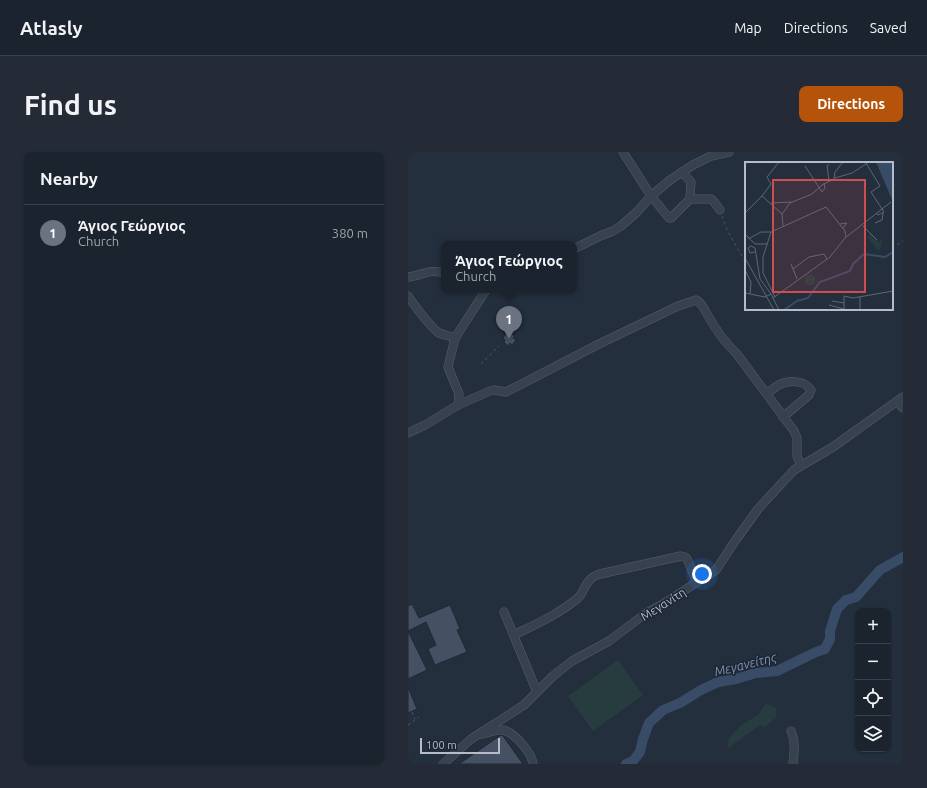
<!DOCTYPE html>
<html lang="en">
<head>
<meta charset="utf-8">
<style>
	:root { --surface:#1b232e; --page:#242b36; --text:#f1f3f6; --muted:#a0a4aa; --line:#39404a; --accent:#b45309 }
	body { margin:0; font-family:Ubuntu,sans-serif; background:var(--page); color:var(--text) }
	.controls { position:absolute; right:12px; bottom:12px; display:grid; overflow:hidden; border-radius:8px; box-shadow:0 1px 3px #0004 }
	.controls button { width:36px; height:36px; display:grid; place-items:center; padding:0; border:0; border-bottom:1px solid var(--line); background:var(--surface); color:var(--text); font:20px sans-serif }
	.scale { position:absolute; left:12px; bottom:10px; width:80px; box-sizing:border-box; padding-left:4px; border:2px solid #b4bcc9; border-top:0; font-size:11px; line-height:14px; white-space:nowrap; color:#b4bcc9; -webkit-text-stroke:3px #1d2633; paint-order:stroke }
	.you { position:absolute; left:294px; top:422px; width:14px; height:14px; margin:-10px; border:3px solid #fff; border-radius:50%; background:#1a73e8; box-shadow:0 0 0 6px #1a73e833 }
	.badge { display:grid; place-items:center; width:26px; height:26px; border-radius:50%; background:var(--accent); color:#fff; font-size:13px; font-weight:700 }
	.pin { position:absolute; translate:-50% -33px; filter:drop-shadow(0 1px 2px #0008) }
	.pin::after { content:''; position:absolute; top:21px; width:14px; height:12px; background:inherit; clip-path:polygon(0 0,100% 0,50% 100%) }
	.popup { position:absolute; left:33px; top:89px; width:136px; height:52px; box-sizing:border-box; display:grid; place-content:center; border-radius:8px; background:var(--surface); filter:drop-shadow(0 1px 3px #0005); font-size:13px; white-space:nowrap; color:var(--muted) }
	.popup b { font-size:15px; color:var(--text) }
	.popup::after { content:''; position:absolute; left:50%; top:100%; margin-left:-8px; border:8px solid transparent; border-top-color:var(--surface) }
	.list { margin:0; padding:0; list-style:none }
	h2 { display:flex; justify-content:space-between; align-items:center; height:52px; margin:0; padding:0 16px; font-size:17px }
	h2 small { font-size:13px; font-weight:400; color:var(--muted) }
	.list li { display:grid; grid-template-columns:26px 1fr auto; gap:12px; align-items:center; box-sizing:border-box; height:56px; padding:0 16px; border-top:1px solid var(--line) }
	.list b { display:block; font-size:15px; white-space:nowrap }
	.list p { margin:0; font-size:13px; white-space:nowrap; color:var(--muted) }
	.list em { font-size:13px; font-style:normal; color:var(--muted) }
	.icon { flex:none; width:22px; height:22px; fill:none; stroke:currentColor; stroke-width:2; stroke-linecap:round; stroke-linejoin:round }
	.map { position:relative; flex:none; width:495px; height:612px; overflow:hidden; border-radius:8px }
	header { display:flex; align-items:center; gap:24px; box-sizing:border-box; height:56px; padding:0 20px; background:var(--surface); border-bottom:1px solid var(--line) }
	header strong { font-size:19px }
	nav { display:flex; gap:22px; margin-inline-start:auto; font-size:14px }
	.intro { display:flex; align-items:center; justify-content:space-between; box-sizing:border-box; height:96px; padding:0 24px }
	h1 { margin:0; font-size:28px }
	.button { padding:10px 18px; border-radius:8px; background:var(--accent); color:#fff; font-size:14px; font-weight:700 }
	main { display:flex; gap:24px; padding:0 24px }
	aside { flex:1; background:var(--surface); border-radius:8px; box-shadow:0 1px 3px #0004 }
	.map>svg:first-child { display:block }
	.green { fill:#263c3f }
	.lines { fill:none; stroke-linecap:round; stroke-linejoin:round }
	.river { stroke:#394c67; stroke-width:10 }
	.building { fill:#455162; stroke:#1f2835 }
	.minor-casing { stroke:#565f6c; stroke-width:9 }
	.path { stroke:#44595c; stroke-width:1; stroke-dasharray:3 3; stroke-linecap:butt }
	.minor { stroke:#38414e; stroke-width:8 }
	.labels { text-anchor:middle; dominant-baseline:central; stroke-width:3; stroke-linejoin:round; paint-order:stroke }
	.street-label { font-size:12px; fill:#b4bcc9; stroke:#1d2633 }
	.water-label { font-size:13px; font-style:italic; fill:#7c92b1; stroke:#1d2633 }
	.inset-river { fill:none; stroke:#394c67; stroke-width:2 }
	.inset-road { fill:none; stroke:#5e6776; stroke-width:1 }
	.view { fill:#ce4d50; fill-opacity:0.15; stroke:#ce4d50; stroke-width:2 }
	.inset-edge { fill:none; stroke:#b4bcc9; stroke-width:2 }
</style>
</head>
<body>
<header>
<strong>Atlasly</strong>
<nav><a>Map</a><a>Directions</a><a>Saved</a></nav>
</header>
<div class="intro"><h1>Find us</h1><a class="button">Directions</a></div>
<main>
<aside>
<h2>Nearby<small></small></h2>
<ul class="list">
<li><span class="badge" style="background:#6b7280">1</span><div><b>Άγιος Γεώργιος</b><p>Church</p></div><em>380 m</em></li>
</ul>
</aside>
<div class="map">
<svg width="495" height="612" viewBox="0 0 495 612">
	<rect width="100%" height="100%" fill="#242f3e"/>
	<g class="green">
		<path d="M210 508 235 543 185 579 160 544Z"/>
		<path d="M358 551 368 556V566L356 575 352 573 319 597 321 586 332 574 350 563Z"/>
	</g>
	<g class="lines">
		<path class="river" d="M218 612 225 609 232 600 235 587 241 571 255 558 272 551 293 538 310 530 328 527 348 521 369 519 408 500 417 497 422 487V479L429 457 438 448 448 445 472 418 495 405"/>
	</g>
	<g class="building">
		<path d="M98 181 101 183 102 181 107 184 105 186 108 188 104 193 102 191 100 194 96 190 97 188 95 186Z"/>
		<path d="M4 452 11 466 42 453 52 477 49 478 59 500 27 513 20 497 28 493 18 470 0 479V454Z"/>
		<path d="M0 479 19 518 0 527Z"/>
		<path d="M0 535 9 557 0 561Z"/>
		<path d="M93 583 95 584 115 612H51Z"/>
	</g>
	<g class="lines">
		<defs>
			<g id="minor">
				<path d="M215 0 243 44 261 66H263L282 47 283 30 274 20"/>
				<path d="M282 47H303L306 50 312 58"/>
				<path d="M166 97 192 84 205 79 213 74 229 60 243 44 262 28 285 13 303 4 321 0"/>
				<path d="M0 125C13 124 22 116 36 121"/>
				<path d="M0 144C7 154 21 174 31 181 36 183 42 184 47 186L78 138"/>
				<path d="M47 186 40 215 51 242 50 253"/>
				<path d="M359 242C362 239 366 236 369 234 379 228 396 227 403 238L401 243 375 265"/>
				<path d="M489 249 495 256"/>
				<path d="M0 281 17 273 50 253 82 239 86 238 98 240 191 192 270 154 288 148C293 150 295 155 298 160 306 175 316 190 329 202L386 279 389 286V304L393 314"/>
				<path d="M96 460 129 540"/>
				<path d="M106 483C128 472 151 462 170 446 176 440 177 431 184 426 186 424 189 423 192 422L273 404 277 405 279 407 289 430"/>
				<path d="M383 579C388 590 386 600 385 612"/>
				<path d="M73 582C79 581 91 577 95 578 106 580 124 601 125 612"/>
				<path d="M35 612 63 587 116 553 145 524 164 509 201 489 237 462 255 452 308 418 312 412 327 389 350 357 386 318 425 295 495 245"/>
			</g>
		</defs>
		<use href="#minor" class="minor-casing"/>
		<g class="path">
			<path d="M314 64 319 78 338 111"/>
			<path d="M484 96 495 89"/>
			<path d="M73 212 91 194"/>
			<path d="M4 560 7 567"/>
			<path d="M0 573 11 565"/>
		</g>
		<use href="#minor" class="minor"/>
	</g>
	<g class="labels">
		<g class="street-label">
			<text transform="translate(255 452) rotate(-32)">Μεγανίτη</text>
		</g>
		<g class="water-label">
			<text transform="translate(337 512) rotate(-14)">Μεγανείτης</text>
		</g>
	</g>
	<g transform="translate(337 10)">
		<rect width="148" height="148" fill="#242f3e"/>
		<path d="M126 72 134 81 138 76 135 87 133 88 122 75ZM59.5 118a5.5 5.5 0 1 1 11 0a5.5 5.5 0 1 1-11 0Z" fill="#263c3f"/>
		<path d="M131 0H148V40L146 35Z" fill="#394c67"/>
		<path class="inset-river" d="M39 148 52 139 63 136 75 120 105 109 108 102 119 92 140 95 148 90"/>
		<path class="inset-road" d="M121 1 135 24 126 30 139 50 133 53 131 51M84 2 82 4 84 18M60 4 77 30 80 26 79 21M90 16 107 11 124 0M17 34 26 22 22 15 34 0M26 41 46 40M0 51 17 34 37 52 45 41 67 32 77 23 89 17 90 10 98 0M37 52 38 64M130 61 137 58 138 51M95 62 102 61 98 66M118 64 132 78M0 72 10 82H22M3 77 16 70H26M10 90 5 91 3 86 6 84 10 86 15 117 26 132M0 96 29 148M46 102 52 117M48 107 64 95 79 92 82 97M0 108 6 120 5 132M0 131 20 135 26 132 34 148M30 135 18 111V95L26 70 81 45 100 69 101 75M28 136 85 95 100 76 146 40M87 139 99 141M84 143 99 147M99 148V134L108 136 148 129M115 148V135"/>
		<path class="view" d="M28 18H120V130H28Z"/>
		<rect width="148" height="148" class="inset-edge"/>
	</g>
</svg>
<div class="controls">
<button>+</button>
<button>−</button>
<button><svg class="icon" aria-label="locate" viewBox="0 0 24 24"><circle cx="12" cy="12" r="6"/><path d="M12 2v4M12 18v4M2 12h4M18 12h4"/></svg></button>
<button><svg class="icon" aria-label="layers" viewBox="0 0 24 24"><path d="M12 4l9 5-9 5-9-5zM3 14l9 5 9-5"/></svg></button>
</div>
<div class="scale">100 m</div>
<div class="you"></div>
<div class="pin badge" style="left:101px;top:187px;background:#6b7280">1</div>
<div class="popup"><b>Άγιος Γεώργιος</b>Church</div>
</div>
</main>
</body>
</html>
